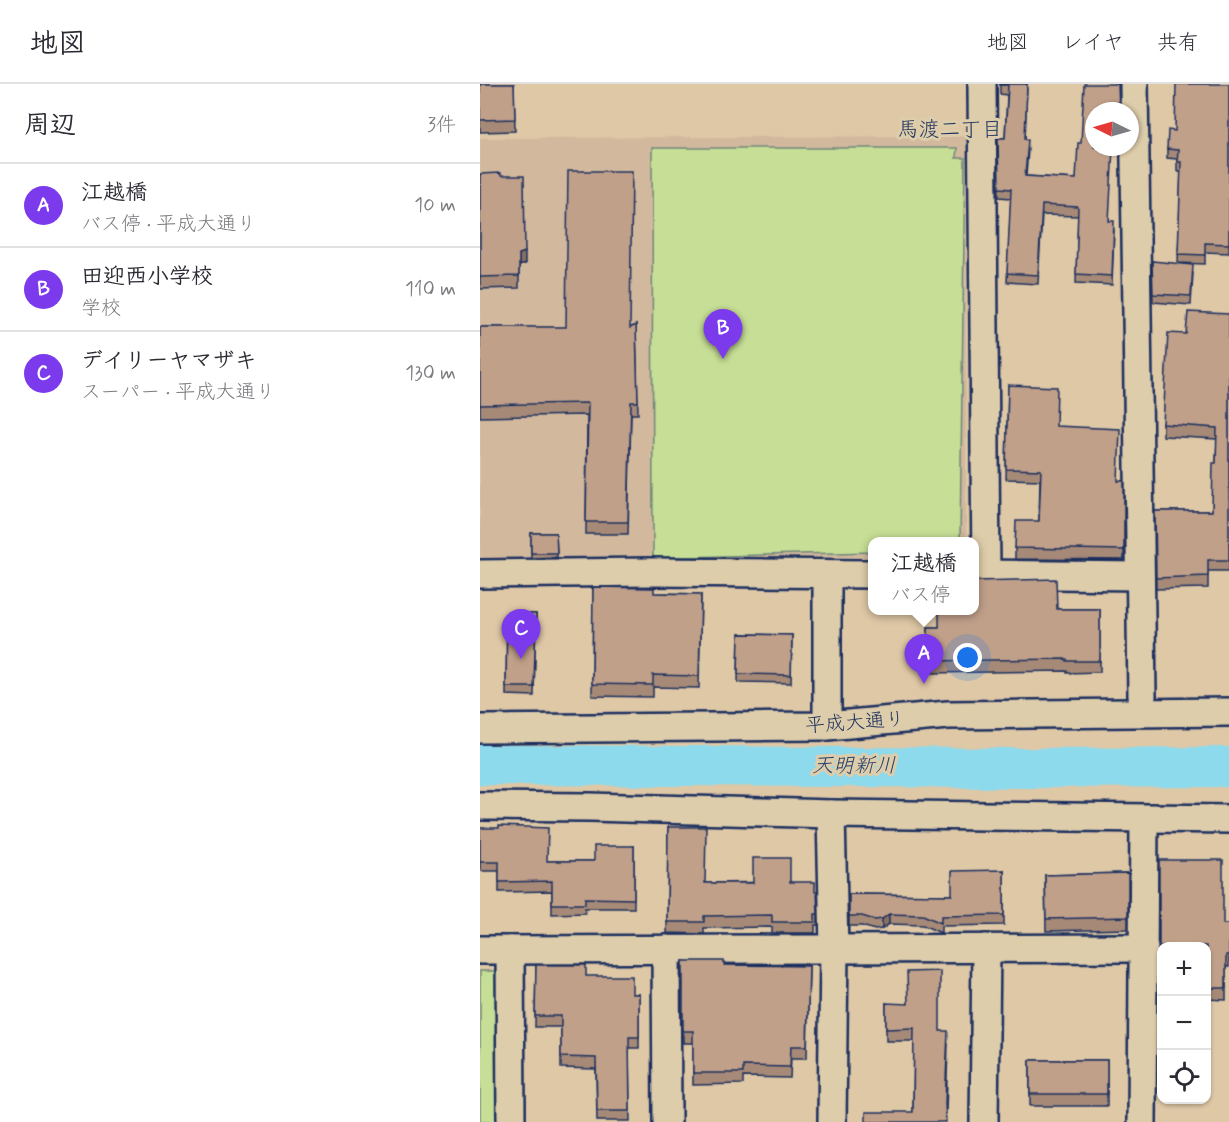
<!DOCTYPE html>
<html lang="ja">
<head>
<meta charset="utf-8">
<style>
	:root { --surface:#fff; --page:#f2f2f3; --text:#2b2b33; --muted:#7c7c81; --line:#e1e1e2; --accent:#7c3aed }
	body { margin:0; font-family:Mynerve,"Klee One",sans-serif; background:var(--page); color:var(--text) }
	.controls { position:absolute; right:18px; bottom:18px; display:grid; overflow:hidden; border-radius:12px; box-shadow:0 2px 4px #0004 }
	.controls button { width:54px; height:54px; display:grid; place-items:center; padding:0; border:0; border-bottom:2px solid var(--line); background:var(--surface); color:var(--text); font:30px sans-serif }
	.compass { position:absolute; left:605px; top:18px; width:54px; height:54px; border-radius:50%; background:var(--surface); box-shadow:0 2px 4px #0004; rotate:275deg }
	.you { position:absolute; left:488px; top:574px; width:21px; height:21px; margin:-15px; border:4px solid #fff; border-radius:50%; background:#1a73e8; box-shadow:0 0 0 9px #1a73e833 }
	.badge { display:grid; place-items:center; width:39px; height:39px; border-radius:50%; background:var(--accent); color:#fff; font-size:20px; font-weight:700 }
	.pin { position:absolute; translate:-50% -50px; filter:drop-shadow(0 2px 3px #0008) }
	.pin::after { content:''; position:absolute; top:32px; width:21px; height:18px; background:inherit; clip-path:polygon(0 0,100% 0,50% 100%) }
	.popup { position:absolute; left:388px; top:453px; width:111px; height:78px; box-sizing:border-box; display:grid; place-content:center; border-radius:12px; background:var(--surface); filter:drop-shadow(0 2px 4px #0005); font-size:20px; white-space:nowrap; color:var(--muted) }
	.popup b { font-size:22px; color:var(--text) }
	.popup::after { content:''; position:absolute; left:50%; top:100%; margin-left:-12px; border:12px solid transparent; border-top-color:var(--surface) }
	.list { margin:0; padding:0; list-style:none }
	h2 { display:flex; justify-content:space-between; align-items:center; height:78px; margin:0; padding:0 24px; font-size:26px }
	h2 small { font-size:20px; font-weight:400; color:var(--muted) }
	.list li { display:grid; grid-template-columns:39px 1fr auto; gap:18px; align-items:center; box-sizing:border-box; height:84px; padding:0 24px; border-top:2px solid var(--line) }
	.list b { display:block; font-size:22px; white-space:nowrap }
	.list p { margin:0; font-size:20px; white-space:nowrap; color:var(--muted) }
	.list em { font-size:20px; font-style:normal; color:var(--muted) }
	.icon { flex:none; width:33px; height:33px; fill:none; stroke:currentColor; stroke-width:2; stroke-linecap:round; stroke-linejoin:round }
	.map { position:relative; flex:none; width:749px; height:1038px; overflow:hidden }
	header { display:flex; align-items:center; gap:36px; box-sizing:border-box; height:84px; padding:0 30px; background:var(--surface); border-bottom:2px solid var(--line) }
	header strong { font-size:28px }
	nav { display:flex; gap:33px; margin-inline-start:auto; font-size:21px }
	main { display:flex }
	aside { flex:1; background:var(--surface) }
	.map>svg:first-child { display:block }
	.built { fill:#d2b99d }
	.park { fill:#c6de95; stroke:#70867a; stroke-width:1.5 }
	.lines { fill:none; stroke-linecap:round; stroke-linejoin:round }
	.river { stroke:#8ddaed; stroke-width:40 }
	.minor-casing { stroke:#1b2f5e; stroke-width:32 }
	.minor { stroke:#decdab; stroke-width:27 }
	.wall { fill:#a68a77; stroke:#1b2f5e; stroke-width:1.5 }
	.shaded-wall { fill:#877061; stroke:#1b2f5e; stroke-width:1.5 }
	.building { fill:#c1a08a; stroke:#1b2f5e; stroke-width:1.5 }
	.labels { text-anchor:middle; dominant-baseline:central; stroke-width:6; stroke-linejoin:round; paint-order:stroke }
	.street-label { font-size:20px; fill:#1b2f5e; stroke:#decdab }
	.neighbourhood-label { font-size:21px; fill:#1b2f5e; stroke:#decdab }
	.water-label { font-size:21px; font-style:italic; fill:#26406c; stroke:#decdab }
</style>
</head>
<body>
<header>
<strong>地図</strong>
<nav><a>地図</a><a>レイヤ</a><a>共有</a></nav>
</header>
<main>
<aside>
<h2>周辺<small>3件</small></h2>
<ul class="list">
<li><span class="badge">A</span><div><b>江越橋</b><p>バス停 · 平成大通り</p></div><em>10 m</em></li>
<li><span class="badge">B</span><div><b>田迎西小学校</b><p>学校</p></div><em>110 m</em></li>
<li><span class="badge">C</span><div><b>デイリーヤマザキ</b><p>スーパー · 平成大通り</p></div><em>130 m</em></li>
</ul>
</aside>
<div class="map">
<svg width="749" height="1038" viewBox="0 0 749 1038">
	<rect width="100%" height="100%" fill="#dfc8a6"/>
	<filter id="ink" filterUnits="userSpaceOnUse"><feTurbulence type="fractalNoise" baseFrequency=".0167" numOctaves="2"/><feDisplacementMap in="SourceGraphic" scale="12" xChannelSelector="R" yChannelSelector="G"/><feConvolveMatrix kernelMatrix="1 2 1 2 8 2 1 2 1" color-interpolation-filters="sRGB"/></filter>
	<g filter="url(#ink)">
		<path class="built" d="M486 52V457L393 458V473L0 475V54Z"/>
		<g class="park">
			<path d="M172 64H477L476 74H485L480 457 393 458V468L173 474Z"/>
			<rect x="0" y="887" width="22" height="151"/>
		</g>
		<g class="lines">
			<path class="river" d="M0 681 549 684 749 683"/>
			<defs>
				<g id="minor">
					<path d="M502 0 506 490"/>
					<path d="M654 0 662 612"/>
					<path d="M0 490 170 488 393 490"/>
					<path d="M347 490V642"/>
					<path d="M495 490 660 492"/>
					<path d="M0 645 347 642 468 631 749 628"/>
					<path d="M0 722 110 723 351 730 749 735"/>
					<path d="M351 730 354 865 352 1038"/>
					<path d="M186 865 187 1038"/>
					<path d="M0 866 664 864"/>
					<path d="M30 866 31 1038"/>
					<path d="M504 1038 506 864"/>
					<path d="M662 1038 664 735"/>
				</g>
			</defs>
			<use href="#minor" class="minor-casing"/>
			<use href="#minor" class="minor"/>
		</g>
		<g class="wall">
			<path d="M0 0H34L35 47 0 48Z"/>
			<path d="M520 0H547L545 55 548 65 546 92 596 95 614 27 629 137 634 146 632 201 596 199 598 132 562 131 558 200 527 198 531 114 519 113 518 54H525L527 11 520 10Z"/>
			<path d="M749 0V169L725 168V180L698 179 701 87H697V75L687 74V65L695 47Z"/>
			<path d="M0 90 45 180 39 182V204L0 205Z"/>
			<path d="M672 177 713 189 711 221 673 218Z"/>
			<path d="M749 230V487H728V504L676 505 675 427H732L736 379 737 355 683 352V340L706 250Z"/>
			<path d="M156 241 158 330H151L148 450H106L107 331 0 333V243L150 244Z"/>
			<path d="M528 301 639 397H644V476L535 475V464L559 437 560 396 526 395Z"/>
			<path d="M51 449H76L77 473 51 474Z"/>
			<path d="M113 503 174 509 221 510 219 604 173 603V613L112 612Z"/>
			<path d="M577 525H620V588L587 589V587L448 589V543H459Z"/>
			<path d="M27 529 56 530 54 612 26 611Z"/>
			<path d="M259 550 312 551 311 599 258 598Z"/>
			<path d="M188 743 225 799 310 798 335 808 338 830V841H335V849H292V843L224 844V850L187 849Z"/>
			<path d="M0 744 67 777H114L154 762V824H105V829L72 830V807L19 808V787H0Z"/>
			<path d="M679 776 743 840H749V883H746V916L727 915 726 862H681V877H679Z"/>
			<path d="M524 786V841L461 842V849L443 841 409 840 402 845 395 846 382 842H369V810L472 811Z"/>
			<path d="M648 789V845L566 847 565 791Z"/>
			<path d="M203 877 244 881 329 882 327 974H311L310 994 263 993V1000L213 1001V959H203Z"/>
			<path d="M56 881 106 892 152 910H159V964H149L150 1037H117L116 985 81 984V943H55Z"/>
			<path d="M406 919 460 947 468 960 466 1029 433 1028 434 957H406Z"/>
			<rect x="550" y="976" width="77" height="46"/>
		</g>
		<g class="shaded-wall">
			<path d="M45 168V180L39 182V170Z"/>
			<path d="M409 830V840L402 845V835Z"/>
		</g>
		<g class="building">
			<path d="M0 0H34L35 35 0 36Z"/>
			<path d="M520 0H547L545 55 548 56 545 92 596 95 598 59H601L604 0H638L639 27H614V63H633L629 137H634L632 192 596 190 598 123 562 121 558 191 527 189 531 105 519 104 518 54H525L528 1H520Z"/>
			<path d="M696 0H749V160L725 159V171L698 170 701 78H697L698 66 687 65 688 46 695 47Z"/>
			<path d="M88 87H152L150 244 156 241 158 318H151L148 438H106L108 319 0 321V243H86Z"/>
			<path d="M20 89 21 92H44L45 168 39 170V192L0 193V90Z"/>
			<path d="M672 177 713 181 711 212 673 210Z"/>
			<path d="M708 228 749 230V476H728V492L676 494 675 427H732L733 379H736L737 344 683 340 688 249 706 250Z"/>
			<path d="M528 301 577 303 576 342 640 345 638 397H644V466L535 464 536 437H559L561 386 526 385Z"/>
			<path d="M51 449H76L77 469H51Z"/>
			<path d="M576 495 577 525H620V577H587V575L448 577V543H459V526H495V497Z"/>
			<path d="M113 503 174 504V509L221 510 219 592 173 591V601L112 600Z"/>
			<path d="M27 529 56 530 54 603H26Z"/>
			<path d="M259 550 312 551 311 591 258 590Z"/>
			<path d="M19 742 68 744 67 777H114V762H154V815L105 814V820H72V797L19 798V778H0V744H19Z"/>
			<path d="M188 743H226L225 799H273V774H310V798H335V808H337L338 830H335V838H292V831L224 832V838H187Z"/>
			<path d="M679 776H743V840H749V871H746V904H727L726 862H681V866H679Z"/>
			<path d="M524 786V831L461 832V839L443 831 409 830 402 835 395 836 382 832H369V810L472 811V787Z"/>
			<path d="M648 789V833L566 835 565 791Z"/>
			<path d="M203 877H244V881L329 882 327 962H311L310 983 263 982V989H213V947H203Z"/>
			<path d="M56 881H106V892H152V910H159V953H149L150 1027H117L116 974 81 973V932H55Z"/>
			<path d="M460 887V947H468L465 1020 466 1038H386V1028H433L434 944 406 945V919L428 920 427 888Z"/>
			<rect x="550" y="976" width="77" height="34"/>
		</g>
	</g>
	<g class="labels">
		<g class="street-label">
			<text transform="translate(375 639) rotate(-4)">平成大通り</text>
		</g>
		<g class="neighbourhood-label">
			<text x="470" y="46">馬渡二丁目</text>
		</g>
		<g class="water-label">
			<text x="374" y="682">天明新川</text>
		</g>
	</g>
</svg>
<div class="controls">
<button>+</button>
<button>−</button>
<button><svg class="icon" aria-label="locate" viewBox="0 0 24 24"><circle cx="12" cy="12" r="6"/><path d="M12 2v4M12 18v4M2 12h4M18 12h4"/></svg></button>
</div>
<svg class="compass" viewBox="-18 -18 36 36"><path d="M0-13l5 13h-10z" fill="#e53935"/><path d="M0 13l5-13h-10z" fill="#7c7c81"/></svg>
<div class="you"></div>
<div class="pin badge" style="left:444px;top:600px">A</div>
<div class="popup"><b>江越橋</b>バス停</div>
<div class="pin badge" style="left:243px;top:275px">B</div>
<div class="pin badge" style="left:41px;top:575px">C</div>
</div>
</main>
</body>
</html>
